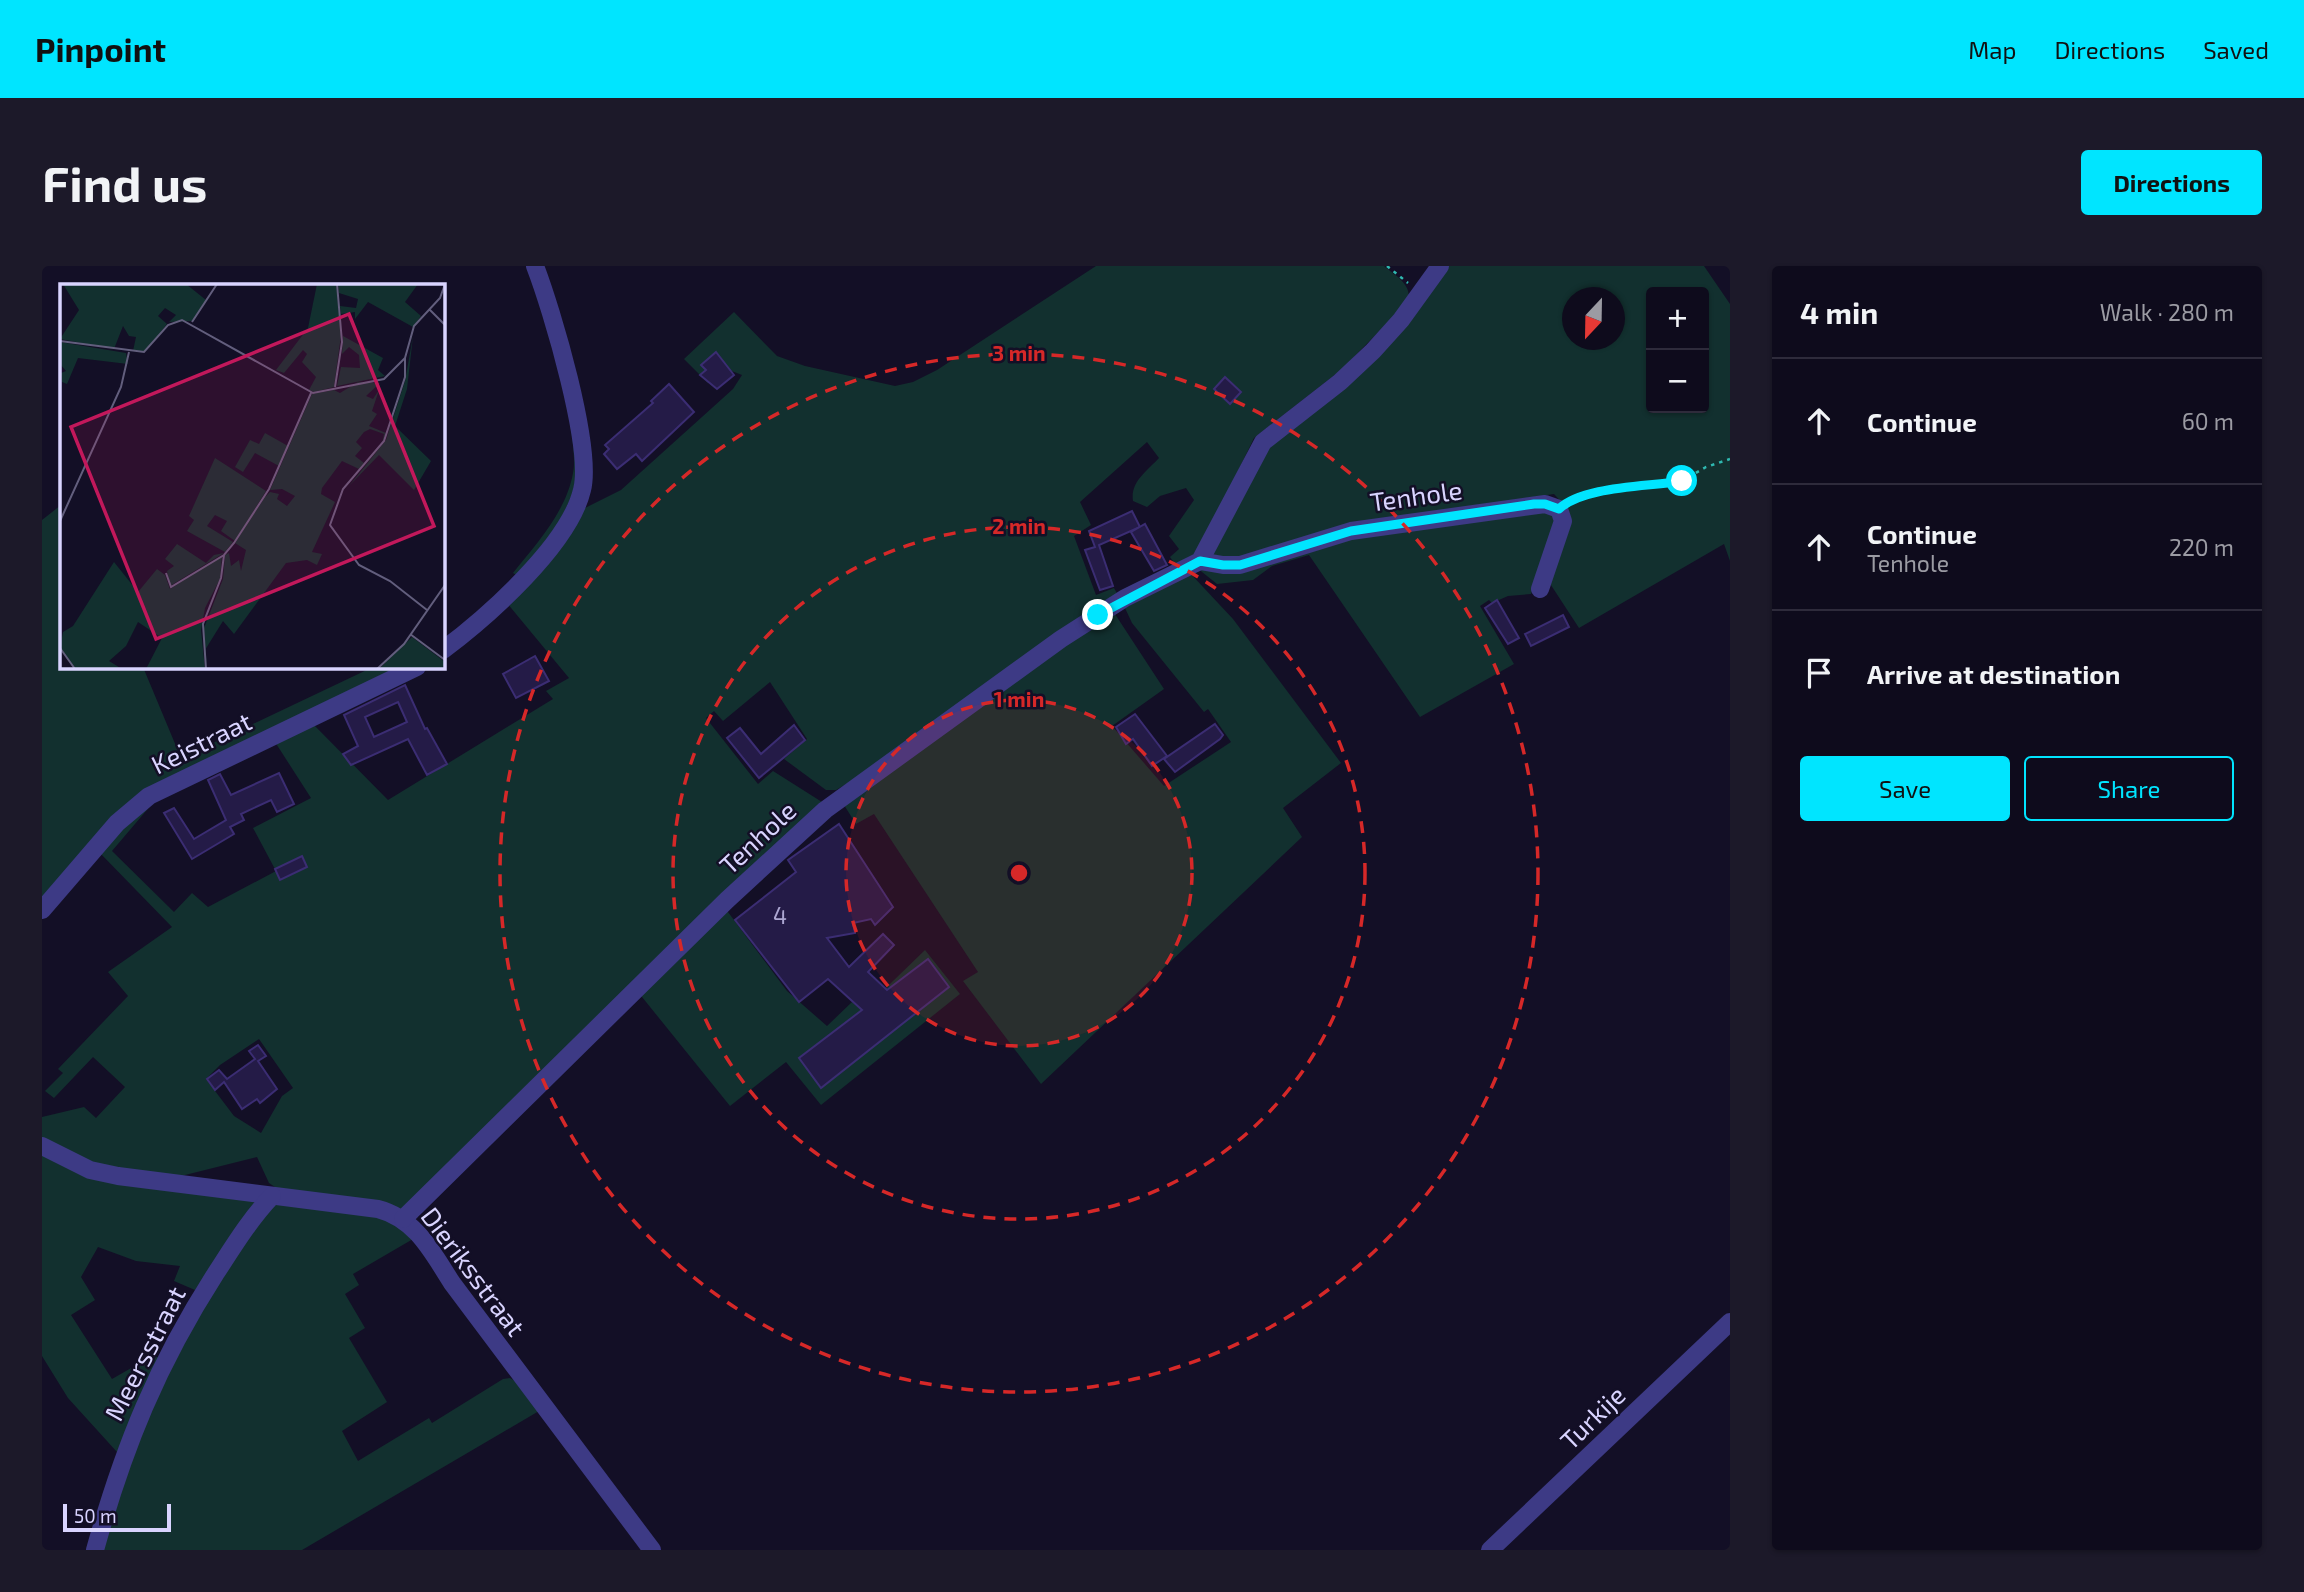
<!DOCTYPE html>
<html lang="en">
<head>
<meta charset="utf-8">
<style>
	:root { --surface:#0e0b1c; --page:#1c1929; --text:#f1f3f6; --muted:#9b9ba3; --line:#2e2b3b; --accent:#00e5ff }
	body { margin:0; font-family:"Exo 2",sans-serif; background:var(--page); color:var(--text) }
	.controls { position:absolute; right:21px; top:21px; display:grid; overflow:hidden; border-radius:7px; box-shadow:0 2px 5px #0004 }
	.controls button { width:63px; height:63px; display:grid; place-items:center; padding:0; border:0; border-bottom:2px solid var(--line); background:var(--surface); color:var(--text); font:35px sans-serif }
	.compass { position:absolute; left:1520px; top:21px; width:63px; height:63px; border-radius:50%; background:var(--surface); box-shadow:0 2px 5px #0004; rotate:202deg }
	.scale { position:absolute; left:21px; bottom:18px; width:108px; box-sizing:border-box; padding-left:7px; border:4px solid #d9d4ff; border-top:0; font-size:19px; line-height:24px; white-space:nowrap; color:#d9d4ff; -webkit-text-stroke:5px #130f26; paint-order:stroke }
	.stop { position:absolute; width:21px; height:21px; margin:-16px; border:5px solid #00e5ff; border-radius:50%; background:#fff }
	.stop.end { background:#00e5ff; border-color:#fff; box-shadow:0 2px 7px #0008 }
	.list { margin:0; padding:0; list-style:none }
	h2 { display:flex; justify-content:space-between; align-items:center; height:91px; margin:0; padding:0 28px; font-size:30px }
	h2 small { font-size:23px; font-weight:400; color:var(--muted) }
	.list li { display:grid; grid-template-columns:46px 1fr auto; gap:21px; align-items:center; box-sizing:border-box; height:126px; padding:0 28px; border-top:2px solid var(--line) }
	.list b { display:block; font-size:26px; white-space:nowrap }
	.list p { margin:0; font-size:23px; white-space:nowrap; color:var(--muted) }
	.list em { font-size:23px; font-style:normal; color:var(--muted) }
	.actions { display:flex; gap:14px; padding:21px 28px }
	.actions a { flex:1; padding:16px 0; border:2px solid var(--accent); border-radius:7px; text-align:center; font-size:24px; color:var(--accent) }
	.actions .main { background:var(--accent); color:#111 }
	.icon { flex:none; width:38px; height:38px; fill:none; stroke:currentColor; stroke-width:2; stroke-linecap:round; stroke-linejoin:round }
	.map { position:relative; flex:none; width:1688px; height:1284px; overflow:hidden; border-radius:7px }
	header { display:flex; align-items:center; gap:42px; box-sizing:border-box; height:98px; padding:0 35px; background:var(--accent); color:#111 }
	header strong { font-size:33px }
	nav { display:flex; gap:38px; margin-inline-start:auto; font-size:24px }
	.intro { display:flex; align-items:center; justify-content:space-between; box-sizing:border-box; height:168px; padding:0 42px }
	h1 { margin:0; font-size:49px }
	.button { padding:18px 32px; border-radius:7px; background:var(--accent); color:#111; font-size:24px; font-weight:700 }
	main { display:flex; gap:42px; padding:0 42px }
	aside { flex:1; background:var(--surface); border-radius:7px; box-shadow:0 2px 5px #0004 }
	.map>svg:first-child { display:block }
	.green { fill:#12302f; fill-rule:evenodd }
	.building { fill:#241b47; stroke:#3b2d73; stroke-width:2; fill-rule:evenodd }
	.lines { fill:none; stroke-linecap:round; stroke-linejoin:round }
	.path { stroke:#2fb8b0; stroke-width:2.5; stroke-dasharray:3.5 5; stroke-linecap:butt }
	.minor { stroke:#3d3a85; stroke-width:18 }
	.route { stroke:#00e5ff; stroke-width:9 }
	.ring { fill:none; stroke:#d62828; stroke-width:3.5; stroke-dasharray:12 9 }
	.labels { text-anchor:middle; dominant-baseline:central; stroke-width:5; stroke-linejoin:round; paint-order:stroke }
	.number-label { font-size:23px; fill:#aca6d1 }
	.street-label { font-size:26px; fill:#d9d4ff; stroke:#130f26 }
	.inset-road { fill:none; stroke:#625e7d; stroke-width:2 }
	.view { fill:#c2185b; fill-opacity:0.15; stroke:#c2185b; stroke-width:3.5 }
	.inset-edge { fill:none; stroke:#d9d4ff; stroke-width:3.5 }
	.centre { fill:#d62828; stroke:#130f26; stroke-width:3.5 }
	.ring-label { font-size:21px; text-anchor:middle; font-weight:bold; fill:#d62828; stroke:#130f26; stroke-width:5; stroke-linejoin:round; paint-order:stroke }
</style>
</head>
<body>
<header>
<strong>Pinpoint</strong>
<nav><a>Map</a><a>Directions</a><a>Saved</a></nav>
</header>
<div class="intro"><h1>Find us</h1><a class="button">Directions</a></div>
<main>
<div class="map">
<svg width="1688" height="1284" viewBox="0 0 1688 1284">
	<rect width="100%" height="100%" fill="#130f26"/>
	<g class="green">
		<path d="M484 0H489L501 32 538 194 530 229 518 255 476 310 471 307C495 277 524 246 531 207 539 170 500 38 484 0Z"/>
		<path d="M1054 0H1342C1354 10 1371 19 1366 36L1299 104 1212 172 1166 267 1150 291 1135 301 1128 291 1137 283 1127 270 1152 234 1144 222 1118 230 1105 241 1091 235C1088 216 1105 205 1117 192L1105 176 1038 236 1049 259 1032 270 1054 329 1072 322 1077 331 823 507 794 524H784L742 493 765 473 728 416 681 455 672 445 664 452 716 518 731 505 780 536 360 947 236 923 227 917 215 891 135 911 55 901 0 873V851L42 841 54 852 83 821 51 791 12 832 3 825 21 807 16 803 86 730 66 706 130 661 57 586 80 559 110 538 70 585 132 646 150 627 166 641 234 605 211 562 269 532 233 476 272 459 346 534 511 433 504 425 527 412 465 337 541 243 579 224 691 123 700 109 682 102 666 117 642 93 692 46 735 90 763 100 853 120 871 116 895 104ZM217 773 251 822 240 830 219 867 192 850 164 813 178 799Z"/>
		<path d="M1405 0H1662L1688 38V295L1682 278 1537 362 1505 313 1524 241 1512 228 1472 234 1199 295 1170 291 1218 187ZM1609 26H1662V142H1609ZM1531 32H1573V74H1531Z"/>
		<path d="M19 239V401H101L139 492 331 401H365L147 505 0 634V254Z"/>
		<path d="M1495 243 1514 250 1489 328 1466 330 1450 337 1447 334 1438 340 1472 398 1378 451 1267 289 1230 300 1211 314 1175 318 1155 302 1286 272Z"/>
		<path d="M1147 306 1191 353 1299 497 1241 542 1260 571 999 818 921 715 936 706 832 548 814 558 802 539 1071 345 1122 423 1070 460 1122 520 1189 476 1166 443 1162 446 1090 357 1083 342Z"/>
		<path d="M683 642 745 725 785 760 810 736 820 745 883 684 918 728 779 839 744 796 688 840 596 726Z"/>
		<path d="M0 886 213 934 212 941 153 1024 132 1015 138 1000 94 995 56 981 39 1011 53 1034 29 1049 70 1113 112 1089 117 1092 75 1186 26 1132 0 1090Z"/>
		<path d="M243 938 348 953 371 973 311 1008 317 1019 303 1028 323 1062 307 1072 345 1136 300 1165 316 1195 387 1152 390 1157 461 1113 468 1112 475 1116 497 1145 260 1284H57L83 1192 149 1052 231 939Z"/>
	</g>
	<g class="building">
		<path d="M674 86 692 109 675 123 658 109 664 104 659 99Z"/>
		<path d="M1183 111 1199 126 1188 138 1172 123Z"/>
		<path d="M627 118 652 146 600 195 594 188 575 203 562 188 567 183 563 179 611 137 609 135Z"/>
		<path d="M1090 245 1098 261 1057 279 1071 320 1058 324 1043 284 1053 281 1047 265Z"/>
		<path d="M1103 258 1125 299 1112 305 1089 266Z"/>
		<path d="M1455 334 1477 372 1466 378 1443 342Z"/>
		<path d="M1521 349 1527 361 1489 380 1483 368Z"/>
		<path d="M493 390 507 415 474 432 461 408Z"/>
		<path d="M363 419 383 463 385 462 405 498 385 509 366 473 309 499 301 488 316 480 302 449ZM356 436 365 456 332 471 323 451Z"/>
		<path d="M1093 448 1125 490 1110 500 1091 473 1084 478 1074 461Z"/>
		<path d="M1173 458 1181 469 1178 473 1133 506 1122 493Z"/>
		<path d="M752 459 763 474 717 512 685 472 698 462 719 488Z"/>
		<path d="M237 507 252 538 235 546 229 534 199 548 202 554 188 561 192 568 150 593 122 547 132 542 152 573 184 554 166 514 178 508 189 529Z"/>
		<path d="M797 558 851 641 833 659 829 653 811 657 813 667 785 672 807 701 841 668 852 679 826 706 845 724 886 693 907 721 779 822 757 792 820 744 786 713 757 736 693 654 754 606 746 594Z"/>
		<path d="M260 590 265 601 238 614 233 603Z"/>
		<path d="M216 779 224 790 216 795 235 823 218 837 215 833 200 843 182 816 173 824 165 813 177 804 185 813 213 793 207 785Z"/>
	</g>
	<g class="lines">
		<g class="path">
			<path d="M1345 0 1366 17"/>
			<path d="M1530 232 1566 224 1640 215 1664 201 1688 193"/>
		</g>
		<g class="minor">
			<path d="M1158 295 1181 299H1198L1309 265 1503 238 1517 243 1521 255 1498 323"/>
			<path d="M401 384C445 351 527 279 540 224 551 182 510 44 493 0"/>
			<path d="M0 644 75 557 107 530 375 401"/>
			<path d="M0 880 48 904 76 910 336 943C374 953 390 986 410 1017L610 1284"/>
			<path d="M361 953 685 634 783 544 1019 373 1083 332 1158 295 1221 176 1298 116 1331 85 1359 54 1398 0"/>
			<path d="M53 1284C82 1180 115 1099 174 1007 191 981 208 953 230 930"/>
			<path d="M1448 1284 1688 1056"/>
		</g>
	</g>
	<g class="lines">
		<path class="route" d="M1056 349 1158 295 1181 299H1198L1309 265 1492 238H1503L1517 243C1541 220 1605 221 1640 215"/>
	</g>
	<circle cx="977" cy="607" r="173" fill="#d62828" fill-opacity=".12"/>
	<g class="ring">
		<circle cx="977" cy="607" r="173"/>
		<circle cx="977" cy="607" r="346"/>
		<circle cx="977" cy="607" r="519"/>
	</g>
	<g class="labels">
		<g class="number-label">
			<text x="738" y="649">4</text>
		</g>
		<g class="street-label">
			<text transform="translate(1374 229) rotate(-8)">Tenhole</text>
			<text transform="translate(159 476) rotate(-26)">Keistraat</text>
			<text transform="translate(715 571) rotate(-43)">Tenhole</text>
			<text transform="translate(432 1005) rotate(53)">Dieriksstraat</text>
			<text transform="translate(102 1087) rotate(-63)">Meersstraat</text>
			<text transform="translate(1550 1151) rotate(-44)">Turkije</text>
		</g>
	</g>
	<g transform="translate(18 18)">
		<rect width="385" height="385" fill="#130f26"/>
		<path d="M3 0H126L146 16 132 37 109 38 116 31 105 24 98 32 107 40 86 67H73L76 53 69 52 63 42 54 65 0 55 19 26ZM257 0H276L281 51 274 103 254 108 249 106 256 93 242 78 247 70 243 66 224 89 216 86 248 44ZM278 0H358L345 18 361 32 353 43 308 18 295 35V28L281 30 280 22 296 24 298 15 279 9ZM283 52 323 74 318 86 325 92 277 102 281 83 300 84 299 71 289 63 282 70ZM353 52 347 105 335 142 371 177 354 206 319 171 289 202 326 156 345 97ZM0 58 66 69 68 80 18 74 7 100 2 98 1 89 6 87 0 80ZM298 98 320 99 306 112 313 115 319 106 312 127 317 130 309 142 326 149 322 160 324 150 310 145 304 148 296 158 302 164 295 172 304 179 299 185 282 177 262 204 261 210 275 218 252 268 262 270 257 281 247 276 226 279 174 350 163 337 145 366 147 385 144 344 163 295 165 271 169 269 171 282 179 276 181 287 186 266 175 259 205 213 210 208 219 210 217 215 227 222 235 212 222 205 210 206 252 110 274 106 280 109ZM205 149 228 162 219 182 195 169 183 188 175 183 190 156 199 160ZM155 174 206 207 175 257 161 247 167 237 155 231 147 242 173 258 165 268 127 247 134 236 129 232ZM117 260 146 279 154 271 164 269 110 302 107 287 114 282 105 275ZM162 272 160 295 145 324 141 346 145 385H86L102 354 78 338 66 362 49 377 62 385H16L0 363 3 348 13 342 54 278 78 308 97 285 105 291 110 305ZM352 353 385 378 382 385H319Z" fill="#12302f"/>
		<path class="inset-road" d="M369 25 385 41M132 38 157 0M0 57 84 68 108 41 122 36 253 109 324 95 345 74 354 42 380 14 385 0M345 74V93L324 157 283 205 270 241 299 281 330 297 367 326M275 103 282 58 277 0M0 237 61 103 69 68M106 289 111 303 164 271 174 259 209 205 251 109M350 350 385 376M0 364 15 385M146 385 143 340 161 294 164 271M317 385 344 360 385 301"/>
		<path class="view" d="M289 30 374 242 96 355 11 143Z"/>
		<rect width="385" height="385" class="inset-edge"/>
	</g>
	<circle cx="977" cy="607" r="10" class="centre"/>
	<g class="ring-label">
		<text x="977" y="95">3 min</text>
		<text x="977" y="268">2 min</text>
		<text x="977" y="441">1 min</text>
	</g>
</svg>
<div class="controls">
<button>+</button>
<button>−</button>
</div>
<svg class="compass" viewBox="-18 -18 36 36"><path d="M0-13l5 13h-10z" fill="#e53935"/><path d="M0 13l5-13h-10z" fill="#9b9ba3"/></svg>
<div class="scale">50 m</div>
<div class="stop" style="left:1640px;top:215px"></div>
<div class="stop end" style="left:1056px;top:349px"></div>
</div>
<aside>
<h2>4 min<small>Walk · 280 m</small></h2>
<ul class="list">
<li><svg class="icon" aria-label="ahead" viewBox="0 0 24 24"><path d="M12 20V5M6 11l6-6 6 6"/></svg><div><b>Continue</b></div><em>60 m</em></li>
<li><svg class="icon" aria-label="ahead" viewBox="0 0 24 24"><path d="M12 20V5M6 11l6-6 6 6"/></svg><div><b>Continue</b><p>Tenhole</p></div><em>220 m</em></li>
<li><svg class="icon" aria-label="arrive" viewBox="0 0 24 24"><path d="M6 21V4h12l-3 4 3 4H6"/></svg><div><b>Arrive at destination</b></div></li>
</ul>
<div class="actions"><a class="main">Save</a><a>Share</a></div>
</aside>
</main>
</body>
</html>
